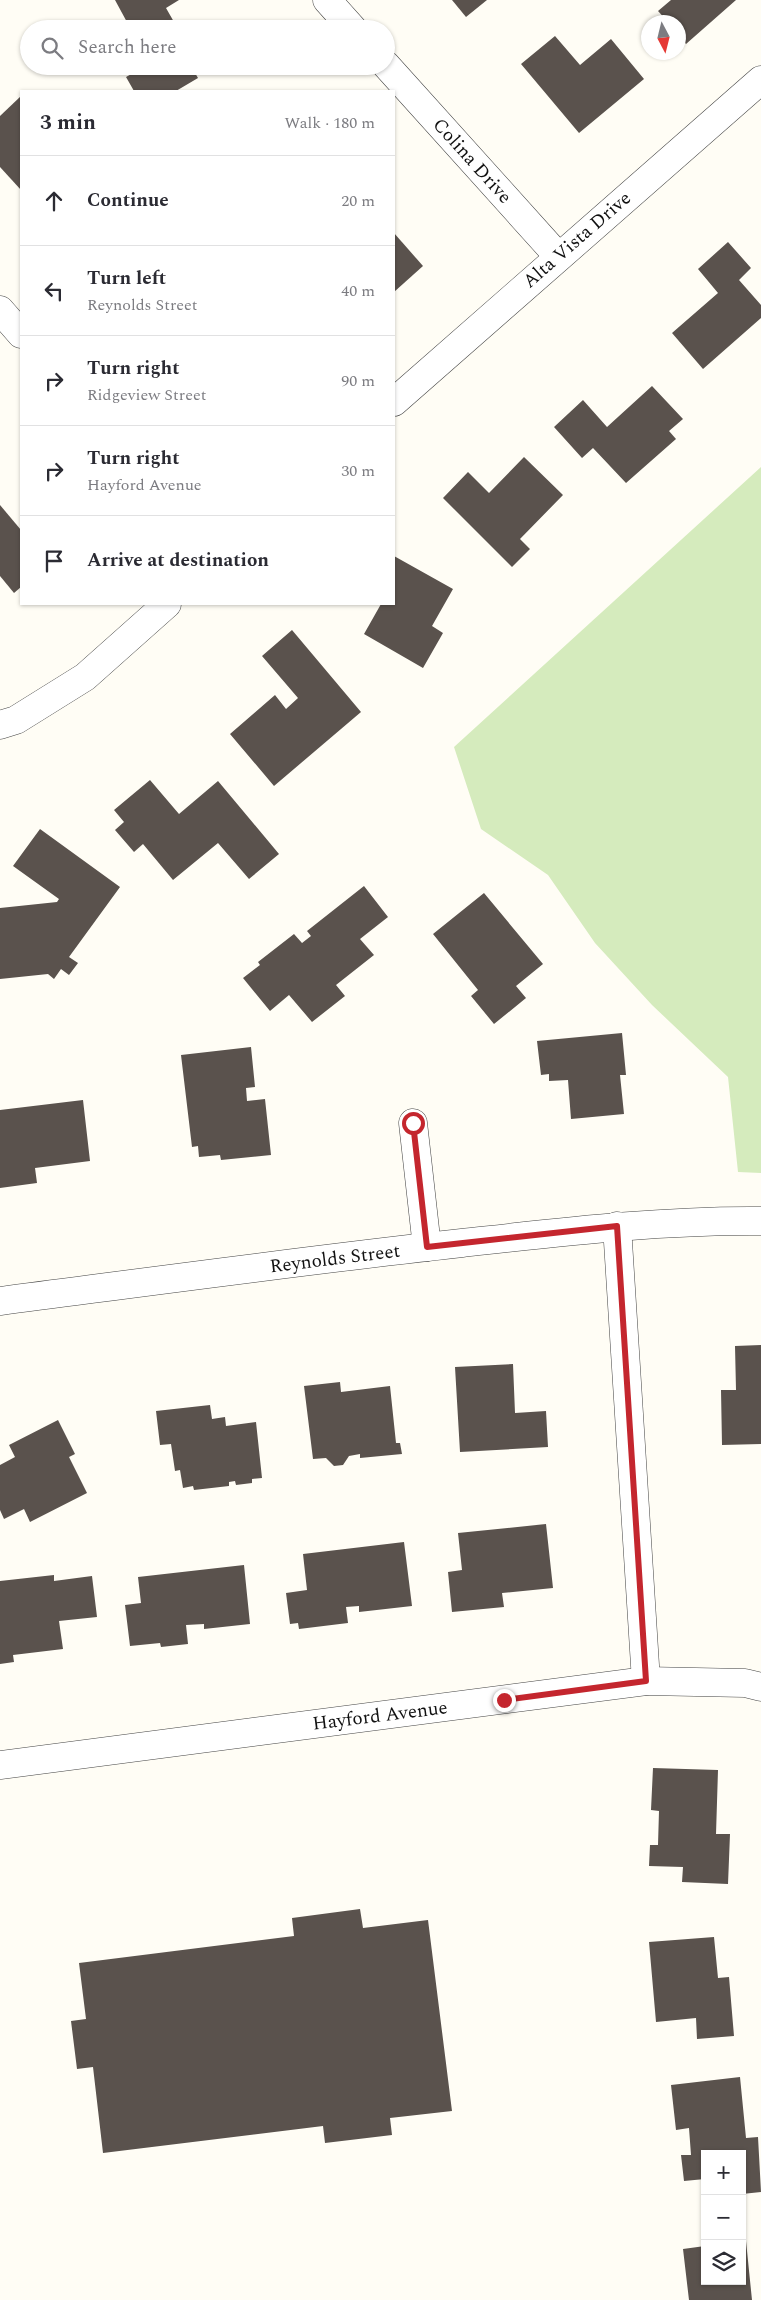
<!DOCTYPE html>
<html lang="en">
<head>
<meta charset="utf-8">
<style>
	:root { --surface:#fff; --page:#f7f7f7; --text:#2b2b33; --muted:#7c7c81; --line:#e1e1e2 }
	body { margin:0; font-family:Spectral,serif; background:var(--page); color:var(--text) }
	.controls { position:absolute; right:15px; bottom:15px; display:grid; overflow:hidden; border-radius:0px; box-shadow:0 1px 4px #0004 }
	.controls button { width:45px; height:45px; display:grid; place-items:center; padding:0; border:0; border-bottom:1px solid var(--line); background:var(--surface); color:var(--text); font:25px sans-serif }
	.compass { position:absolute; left:641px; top:15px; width:45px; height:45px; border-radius:50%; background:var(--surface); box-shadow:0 1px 4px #0004; rotate:173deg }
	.stop { position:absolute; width:15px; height:15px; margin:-11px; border:4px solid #c4262e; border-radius:50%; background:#fff }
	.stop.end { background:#c4262e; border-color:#fff; box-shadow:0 1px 5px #0008 }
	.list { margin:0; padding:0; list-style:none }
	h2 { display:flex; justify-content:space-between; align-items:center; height:65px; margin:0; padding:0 20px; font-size:21px }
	h2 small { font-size:16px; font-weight:400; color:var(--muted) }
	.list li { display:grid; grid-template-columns:32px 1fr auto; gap:15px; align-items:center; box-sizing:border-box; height:90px; padding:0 20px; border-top:1px solid var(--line) }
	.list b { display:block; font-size:19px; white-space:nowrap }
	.list p { margin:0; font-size:16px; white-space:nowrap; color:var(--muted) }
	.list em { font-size:16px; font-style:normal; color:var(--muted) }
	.icon { flex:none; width:28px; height:28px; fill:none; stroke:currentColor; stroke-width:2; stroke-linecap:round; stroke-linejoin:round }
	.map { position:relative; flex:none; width:761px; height:2300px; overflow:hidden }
	.search { position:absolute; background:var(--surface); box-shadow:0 1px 4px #0004; left:20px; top:20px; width:375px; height:55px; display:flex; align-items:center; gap:12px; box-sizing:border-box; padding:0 18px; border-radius:28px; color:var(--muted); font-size:19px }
	.panel { position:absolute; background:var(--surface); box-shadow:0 1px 4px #0004; left:20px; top:90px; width:375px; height:515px; border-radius:0px }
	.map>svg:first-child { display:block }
	.green { fill:#d5ebbd }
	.building { fill:#5a524d }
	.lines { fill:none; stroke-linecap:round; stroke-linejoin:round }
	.minor-casing { stroke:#444; stroke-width:29 }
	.minor { stroke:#fff; stroke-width:28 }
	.route { stroke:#c4262e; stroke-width:6 }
	.labels { text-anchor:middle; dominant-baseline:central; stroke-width:5; stroke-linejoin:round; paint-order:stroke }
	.street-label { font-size:19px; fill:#111; stroke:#fff }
</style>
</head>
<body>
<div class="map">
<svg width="761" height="2300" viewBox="0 0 761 2300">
	<rect width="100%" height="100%" fill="#fffdf5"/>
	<path class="green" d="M761 467V1173L738 1172 728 1077 652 1005 595 943 548 875 481 829 454 747Z"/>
	<g class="building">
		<path d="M115 0H179L166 8 178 29H119L128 24Z"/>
		<path d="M452 0H487L466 17Z"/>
		<path d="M671 0H736L686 44 678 35V22H668L658 11Z"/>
		<path d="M555 36 580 65 611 39 644 79 579 133 521 64Z"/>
		<path d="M132 66H191L198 78 176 91H134L126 77 135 72Z"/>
		<path d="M21 96V190L0 167V116Z"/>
		<path d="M394 233 423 266 394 292Z"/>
		<path d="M728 242 751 268 739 280 761 305V318L703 369 672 333 718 293 698 269Z"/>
		<path d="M652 386 683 419 669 431 676 439 626 483 593 448 582 458 554 427 583 400 607 427Z"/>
		<path d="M524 457 563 495 520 539 530 549 512 567 443 498 468 472 489 493Z"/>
		<path d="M0 505 21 530V587L14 593 0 576Z"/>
		<path d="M394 556 453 589 432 626 443 633 423 668 364 634 381 604H394Z"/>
		<path d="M292 630 361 712 274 786 230 734 275 695 286 709 298 698 262 656Z"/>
		<path d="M150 780 179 814 218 781 279 854 249 879 218 843 173 880 143 844 134 852 115 830 124 822 114 810Z"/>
		<path d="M40 829 120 887 69 957 78 963 69 975 61 969 54 979 48 974 0 979V908L57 902 59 899 13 866Z"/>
		<path d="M364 886 388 917 360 939 374 955 336 985 345 996 312 1022 289 995 270 1011 243 978 260 965 258 962 294 934 302 943 311 936 307 931Z"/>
		<path d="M484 893 543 964 516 986 526 998 494 1024 471 996 478 990 433 934Z"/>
		<path d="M622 1033 626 1075H620L624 1114 571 1119 568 1080 549 1081V1074L541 1075 537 1041Z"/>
		<path d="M251 1047 255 1087 246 1088 247 1101 265 1099 271 1155 221 1160 220 1155 199 1157 198 1146 192 1147 181 1055Z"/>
		<path d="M83 1100 90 1161 35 1168 37 1183 0 1188V1110Z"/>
		<path d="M761 1345V1444L722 1445 721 1390H736L735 1346Z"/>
		<path d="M513 1364 515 1413 546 1411 548 1447 460 1452 455 1367Z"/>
		<path d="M340 1382 341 1392 390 1386 396 1443H400L402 1454 360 1458V1454L349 1456 343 1465 334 1466 326 1458 313 1459 304 1386Z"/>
		<path d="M210 1405 212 1419 225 1417 226 1426 256 1422 262 1478 252 1479V1483L236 1485 235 1481 229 1482V1486L194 1490 193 1486 183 1488 180 1470 175 1471 171 1444 160 1445 156 1411Z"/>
		<path d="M58 1420 75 1454 69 1457 87 1493 30 1522 24 1509 4 1519 0 1510V1465L15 1457 9 1445Z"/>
		<path d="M546 1524 553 1588 502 1593 504 1607 452 1612 448 1572 462 1570 458 1533Z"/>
		<path d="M404 1542 412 1606 359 1612V1606L346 1607 348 1623 299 1629 298 1623 290 1624 286 1593 307 1590 303 1554Z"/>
		<path d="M244 1565 250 1624 204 1629V1624L186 1625 188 1644 161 1647 160 1643 130 1646 125 1605 141 1603 138 1577Z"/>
		<path d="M54 1575V1581L92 1576 97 1617 59 1621 63 1649 13 1655 14 1662 0 1664V1581Z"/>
		<path d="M653 1768 718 1770 716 1834H730L728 1884 682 1882 683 1867 649 1866 650 1845H658L659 1811 651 1810Z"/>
		<path d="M360 1909 363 1928 428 1920 452 2111 390 2118 392 2135 325 2143 323 2126 103 2153 93 2067 77 2069 71 2021 86 2019 79 1963 294 1936 292 1918Z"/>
		<path d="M714 1937 718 1978 729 1977 734 2036 697 2039 696 2018 656 2022 649 1942Z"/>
		<path d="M740 2077 746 2138 758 2137 761 2192 742 2194V2154H705V2179L684 2181 681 2155H691L689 2128 676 2130 671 2085Z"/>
		<path d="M746 2241 752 2300H689L683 2249 705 2246V2281H742V2242Z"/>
	</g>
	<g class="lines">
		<defs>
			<g id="minor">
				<path d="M327 0 353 29"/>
				<path d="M386 65 558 256"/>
				<path d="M0 310 21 334"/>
				<path d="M394 402 761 80"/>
				<path d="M0 725 16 720 85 677 167 604"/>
				<path d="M413 1123 427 1247"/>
				<path d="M617 1226 646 1681"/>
				<path d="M0 1301C154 1281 308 1260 462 1243 562 1232 661 1220 761 1221"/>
				<path d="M0 1765 646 1681 745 1683 761 1687"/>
			</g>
		</defs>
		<use href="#minor" class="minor-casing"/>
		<use href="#minor" class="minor"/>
	</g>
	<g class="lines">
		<path class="route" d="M413 1123 427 1247 617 1226 646 1681 504 1700"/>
	</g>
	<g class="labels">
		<g class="street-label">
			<text transform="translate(472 161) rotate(48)">Colina Drive</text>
			<text transform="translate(577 240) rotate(-41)">Alta Vista Drive</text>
			<text transform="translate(335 1259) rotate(-7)">Reynolds Street</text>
			<text transform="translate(380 1716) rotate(-7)">Hayford Avenue</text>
		</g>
	</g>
</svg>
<div class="controls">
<button>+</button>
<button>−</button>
<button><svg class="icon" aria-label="layers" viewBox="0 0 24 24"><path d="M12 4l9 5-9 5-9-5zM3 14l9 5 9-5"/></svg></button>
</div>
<svg class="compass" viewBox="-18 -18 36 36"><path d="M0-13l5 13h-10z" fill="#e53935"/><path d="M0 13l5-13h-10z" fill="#7c7c81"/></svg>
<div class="stop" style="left:413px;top:1123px"></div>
<div class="stop end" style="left:504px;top:1700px"></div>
<div class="search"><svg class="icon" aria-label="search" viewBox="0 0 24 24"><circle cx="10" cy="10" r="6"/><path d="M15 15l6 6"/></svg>Search here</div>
<section class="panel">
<h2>3 min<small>Walk · 180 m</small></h2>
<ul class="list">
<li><svg class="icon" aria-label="ahead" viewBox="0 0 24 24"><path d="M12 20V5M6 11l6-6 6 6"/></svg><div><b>Continue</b></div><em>20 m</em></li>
<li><svg class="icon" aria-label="left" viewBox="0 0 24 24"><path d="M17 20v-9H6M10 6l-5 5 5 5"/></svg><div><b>Turn left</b><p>Reynolds Street</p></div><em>40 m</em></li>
<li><svg class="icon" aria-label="right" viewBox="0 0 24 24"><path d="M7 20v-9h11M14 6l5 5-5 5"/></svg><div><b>Turn right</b><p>Ridgeview Street</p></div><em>90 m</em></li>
<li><svg class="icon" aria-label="right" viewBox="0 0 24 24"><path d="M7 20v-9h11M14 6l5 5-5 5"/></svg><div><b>Turn right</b><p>Hayford Avenue</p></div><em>30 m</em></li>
<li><svg class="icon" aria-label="arrive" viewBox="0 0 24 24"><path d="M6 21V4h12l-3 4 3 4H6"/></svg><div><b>Arrive at destination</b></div></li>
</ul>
</section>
</div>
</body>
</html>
